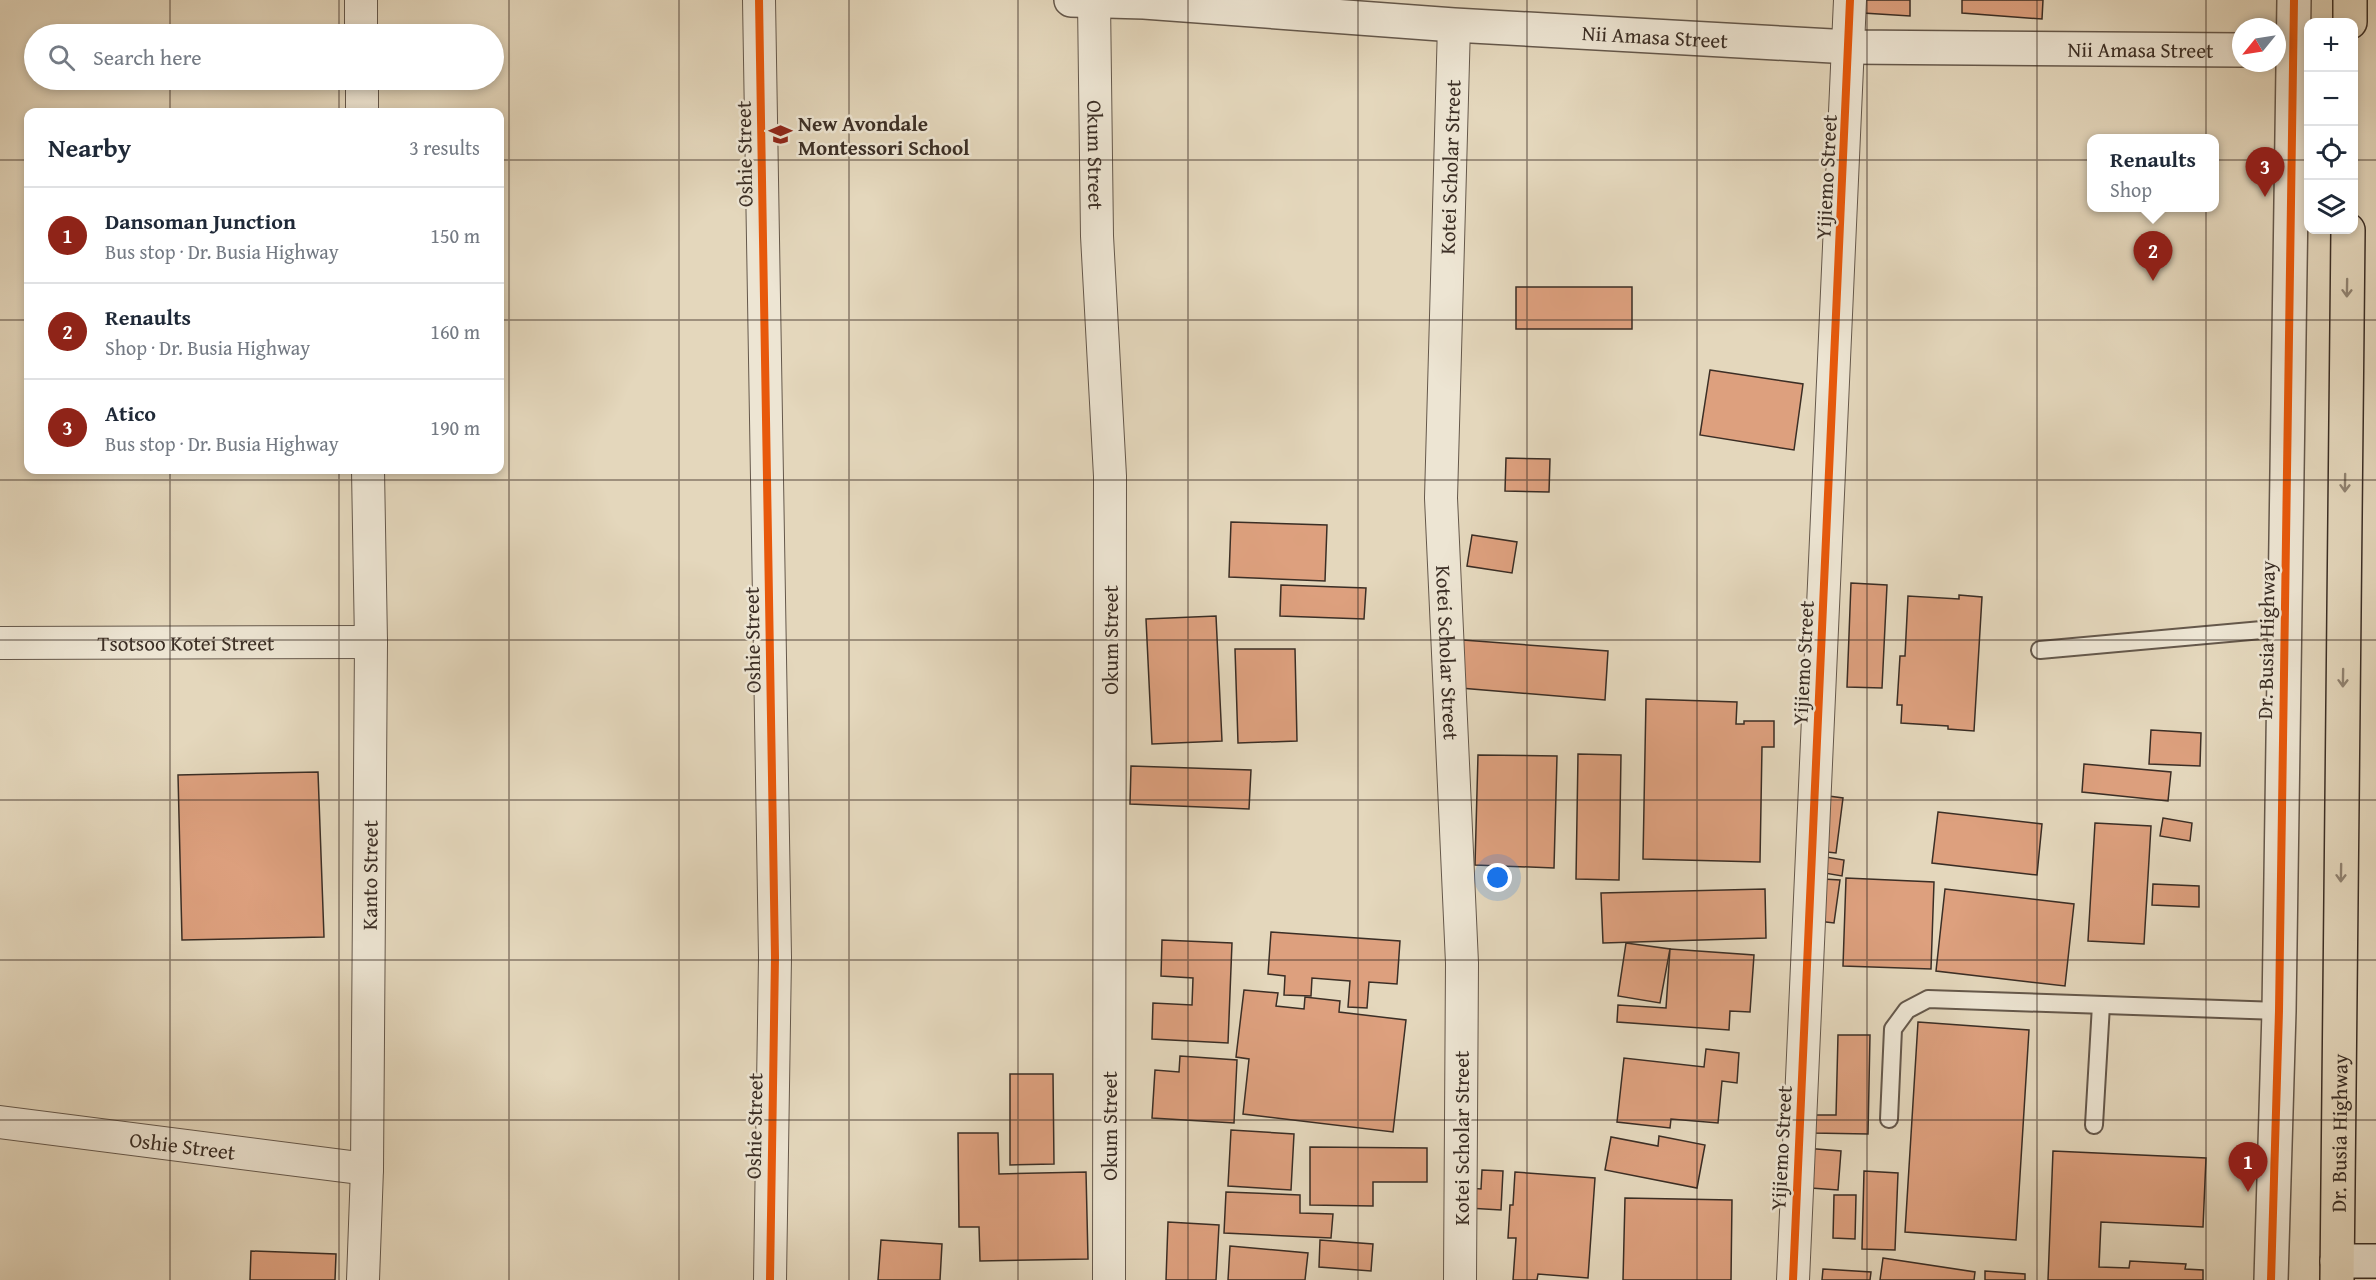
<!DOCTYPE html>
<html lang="en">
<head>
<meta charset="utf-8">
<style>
	:root { --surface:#fff; --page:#f6f6f7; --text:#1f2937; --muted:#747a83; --line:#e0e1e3; --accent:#8f2418 }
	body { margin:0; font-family:"Gentium Book Plus",serif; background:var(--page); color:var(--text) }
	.controls { position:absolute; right:18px; top:18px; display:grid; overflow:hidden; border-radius:12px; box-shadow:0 3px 9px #0003 }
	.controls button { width:54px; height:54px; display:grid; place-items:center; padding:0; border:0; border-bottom:2px solid var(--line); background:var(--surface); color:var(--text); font:30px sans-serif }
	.compass { position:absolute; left:2232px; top:18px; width:54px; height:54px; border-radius:50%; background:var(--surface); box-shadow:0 3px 9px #0003; rotate:240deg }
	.you { position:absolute; left:1498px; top:878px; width:21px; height:21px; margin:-15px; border:4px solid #fff; border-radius:50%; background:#1a73e8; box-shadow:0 0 0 9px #1a73e833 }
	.badge { display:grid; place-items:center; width:39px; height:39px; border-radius:50%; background:var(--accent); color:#fff; font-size:20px; font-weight:700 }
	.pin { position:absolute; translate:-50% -50px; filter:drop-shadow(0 2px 3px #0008) }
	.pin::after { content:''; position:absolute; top:32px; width:21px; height:18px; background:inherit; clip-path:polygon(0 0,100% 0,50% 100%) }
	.popup { position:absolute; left:2087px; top:134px; width:132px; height:78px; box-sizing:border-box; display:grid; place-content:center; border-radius:12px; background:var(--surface); filter:drop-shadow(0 2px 4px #0005); font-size:20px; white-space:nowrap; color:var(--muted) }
	.popup b { font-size:22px; color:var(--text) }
	.popup::after { content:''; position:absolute; left:50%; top:100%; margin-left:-12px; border:12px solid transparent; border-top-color:var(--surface) }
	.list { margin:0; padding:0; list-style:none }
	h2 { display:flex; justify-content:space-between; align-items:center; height:78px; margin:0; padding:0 24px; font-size:26px }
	h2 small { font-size:20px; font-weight:400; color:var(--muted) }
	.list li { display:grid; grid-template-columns:39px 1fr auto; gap:18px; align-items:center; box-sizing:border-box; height:96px; padding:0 24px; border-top:2px solid var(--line) }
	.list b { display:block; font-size:22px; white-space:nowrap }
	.list p { margin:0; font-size:20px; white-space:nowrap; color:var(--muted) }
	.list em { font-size:20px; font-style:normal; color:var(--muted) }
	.icon { flex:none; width:33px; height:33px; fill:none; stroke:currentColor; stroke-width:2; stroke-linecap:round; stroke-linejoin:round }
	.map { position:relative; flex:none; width:2376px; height:1280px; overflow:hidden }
	.search { position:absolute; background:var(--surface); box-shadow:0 3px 9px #0003; left:24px; top:24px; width:480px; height:66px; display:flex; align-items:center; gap:15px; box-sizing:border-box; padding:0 21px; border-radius:33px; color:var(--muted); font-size:22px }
	.panel { position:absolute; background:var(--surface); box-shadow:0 3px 9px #0003; left:24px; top:108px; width:480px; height:366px; border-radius:12px }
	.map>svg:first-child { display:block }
	.building { fill:#dda07e; stroke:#3b2e25; stroke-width:1.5 }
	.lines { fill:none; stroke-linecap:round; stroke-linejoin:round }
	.service-casing { stroke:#65584b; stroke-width:20 }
	.minor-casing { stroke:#65584b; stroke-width:34 }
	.tertiary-casing { stroke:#65584b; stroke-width:36 }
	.secondary-casing { stroke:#3b2e25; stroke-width:36 }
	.trunk-casing { stroke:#3b2e25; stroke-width:36 }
	.service { stroke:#ede5d3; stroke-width:16 }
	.minor { stroke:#ede5d3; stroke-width:32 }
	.tertiary { stroke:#ede5d3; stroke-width:33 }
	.secondary { stroke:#ede5d3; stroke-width:33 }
	.trunk { stroke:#e4d7bc; stroke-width:33 }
	.cycleway-casing { stroke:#ede5d3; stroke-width:11 }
	.cycleway { stroke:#e8590c; stroke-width:8 }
	.oneway { stroke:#908270 }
	.grid { fill:none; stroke:#3b2e25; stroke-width:1.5; stroke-opacity:0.55 }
	.labels { text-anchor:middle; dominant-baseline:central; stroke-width:5; stroke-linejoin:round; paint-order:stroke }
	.street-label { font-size:21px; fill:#3b2e25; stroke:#ede5d3 }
	.poi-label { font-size:21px; font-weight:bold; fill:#3b2e25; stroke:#ede5d3; text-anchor:start }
</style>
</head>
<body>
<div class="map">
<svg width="2376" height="1280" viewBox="0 0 2376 1280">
	<rect width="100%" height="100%" fill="#e4d7bc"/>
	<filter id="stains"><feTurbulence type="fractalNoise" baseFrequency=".00333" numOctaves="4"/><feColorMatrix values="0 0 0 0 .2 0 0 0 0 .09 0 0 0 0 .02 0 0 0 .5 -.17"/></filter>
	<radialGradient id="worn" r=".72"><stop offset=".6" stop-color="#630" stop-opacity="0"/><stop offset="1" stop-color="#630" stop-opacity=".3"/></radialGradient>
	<g class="building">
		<path d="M1864 0H1910V16L1863 13Z"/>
		<path d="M1962 0H2043L2042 19 1962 13Z"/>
		<rect x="1516" y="287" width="116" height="42"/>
		<path d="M1710 370 1803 384 1794 450 1700 435Z"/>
		<path d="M1506 458 1550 459 1549 492 1505 491Z"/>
		<path d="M1231 522 1327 525 1325 581 1229 577Z"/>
		<path d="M1472 535 1517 542 1512 573 1467 566Z"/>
		<path d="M1851 583 1887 585 1882 688 1847 687Z"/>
		<path d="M1281 585 1366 588 1364 619 1280 616Z"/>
		<path d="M1959 595 1982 597 1974 731 1948 729V726L1901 723 1902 705H1897L1900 656H1905L1908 596 1959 599Z"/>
		<path d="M1216 616 1222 741 1152 744 1146 619Z"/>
		<path d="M1463 640 1608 651 1605 700 1460 688Z"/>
		<path d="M1235 649H1295L1297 741 1238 743Z"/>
		<path d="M1646 699 1737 702 1736 724H1744V721H1774V747H1762L1760 862 1643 859Z"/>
		<path d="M2151 730 2201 733 2200 766 2149 764Z"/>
		<path d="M1578 754 1621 755 1619 880 1576 879Z"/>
		<path d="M1478 755 1557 756 1554 868 1475 865Z"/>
		<path d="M2084 764 2171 772 2168 801 2082 792Z"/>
		<path d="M1131 766 1251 770 1249 809 1130 804Z"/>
		<path d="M318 772 324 937 182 940 178 775Z"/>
		<path d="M1821 795 1843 798 1836 853 1818 851Z"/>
		<path d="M1938 812 2042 824 2037 875 1932 863Z"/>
		<path d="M2163 818 2192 823 2190 841 2160 836Z"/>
		<path d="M2095 823 2151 826 2144 944 2088 941Z"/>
		<path d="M1820 856 1844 860 1842 876 1818 872Z"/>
		<path d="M1846 878 1934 882 1931 969 1843 966Z"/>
		<path d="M1823 879 1840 880 1834 923 1818 921Z"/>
		<path d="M2153 884 2199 886V907L2152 905Z"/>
		<path d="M1765 889 1766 938 1603 943 1601 893Z"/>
		<path d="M1945 889 2074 904 2065 986 1936 971Z"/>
		<path d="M1271 932 1400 941 1397 984 1369 982 1367 1008 1348 1007 1350 981 1312 978 1311 996 1284 995 1285 976 1268 974Z"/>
		<path d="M1162 940 1232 943 1228 1043 1152 1039 1153 1003 1192 1005 1193 978 1161 976Z"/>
		<path d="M1626 943 1670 949 1660 1003 1618 996Z"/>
		<path d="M1670 949 1754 955 1750 1012 1730 1011 1729 1030 1617 1022 1618 1005 1666 1008Z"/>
		<path d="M1244 990 1278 993 1276 1006 1304 1009 1305 997 1340 1001 1339 1012 1406 1020 1393 1132 1243 1114 1249 1059 1236 1057Z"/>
		<path d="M1918 1022 2029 1030 2016 1240 1905 1232Z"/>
		<path d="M1838 1035H1870L1868 1134 1812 1133V1115H1836Z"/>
		<path d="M1706 1049 1739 1053 1737 1083 1722 1081 1718 1123 1671 1119 1670 1128 1617 1122 1624 1058 1704 1067Z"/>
		<path d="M1180 1056 1237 1060 1234 1123 1152 1118 1155 1070 1179 1072Z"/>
		<path d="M1010 1074H1053L1054 1164 1010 1165Z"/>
		<path d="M1231 1130 1294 1134 1291 1190 1228 1186Z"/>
		<path d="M958 1133H998L999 1174 1086 1172 1088 1259 980 1261 979 1227H959Z"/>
		<path d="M1659 1136 1705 1145 1697 1188 1605 1170 1611 1137 1658 1146Z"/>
		<path d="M1310 1147 1427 1148V1182H1373V1206L1310 1205Z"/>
		<path d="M1804 1148 1841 1151 1838 1190 1811 1188Z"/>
		<path d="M2053 1151 2206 1158 2203 1227 2101 1222 2099 1267 2129 1268 2130 1261 2186 1264 2185 1269 2203 1270V1280H2048Z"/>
		<path d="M1482 1170 1503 1171 1501 1210 1468 1208 1469 1188 1481 1189Z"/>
		<path d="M1864 1171 1898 1173 1895 1250 1862 1249Z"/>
		<path d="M1515 1172 1595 1178 1588 1278 1538 1274 1537 1280H1513L1516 1238H1508L1510 1205H1513Z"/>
		<path d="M1226 1192 1300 1195V1213L1333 1214 1331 1238 1224 1233Z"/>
		<path d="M1834 1195H1856L1855 1239 1833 1238Z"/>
		<path d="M1625 1198 1732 1200 1731 1280H1623Z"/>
		<path d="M1168 1222 1219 1225 1216 1280H1166Z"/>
		<path d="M881 1240 942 1244 940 1280H878Z"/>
		<path d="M1320 1240 1373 1244 1371 1271 1319 1267Z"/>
		<path d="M1230 1246 1308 1253 1305 1280H1228Z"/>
		<path d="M251 1251 336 1254 335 1280H250Z"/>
		<path d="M1883 1258 1975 1272 1974 1280H1880Z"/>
		<path d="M1823 1269 1871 1272 1870 1280H1822Z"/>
		<path d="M1985 1271 2025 1274V1280H1985Z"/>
	</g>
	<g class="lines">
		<defs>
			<g id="service">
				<path d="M2040 650 2284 628"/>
				<path d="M1889 1119 1893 1029 1907 1010 1928 999 2279 1011"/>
				<path d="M2094 1125 2101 1005"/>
			</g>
			<g id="minor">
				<path d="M361 0V34"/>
				<path d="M759 0 775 957 770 1280"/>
				<path id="s1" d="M1094 1 1097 236 1110 476 1109 1280"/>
				<path id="s2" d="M1454 25 1441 498 1462 963 1460 1280"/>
				<path d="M362 80V112"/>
				<path id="s3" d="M0 643 371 642"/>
				<path id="s4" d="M0 1122 367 1169"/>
				<path id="s5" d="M363 1280 367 1169 371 642 368 470"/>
				<path d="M1793 1280 1850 0"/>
			</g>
			<g id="tertiary">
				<path id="s6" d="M1071 0 1144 2 1454 25 1850 47 2241 50"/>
				<path d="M2271 1280 2279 1011 2294 0"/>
			</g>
			<path id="secondary" d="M2337 1261H2376"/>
			<g id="trunk">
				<path d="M2350 22V0"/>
				<path id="s7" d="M2337 1280 2348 230"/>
			</g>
		</defs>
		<use href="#service" class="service-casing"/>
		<use href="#minor" class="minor-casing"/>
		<use href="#tertiary" class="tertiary-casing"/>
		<use href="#secondary" class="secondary-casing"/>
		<use href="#trunk" class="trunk-casing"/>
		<use href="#service" class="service"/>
		<use href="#minor" class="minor"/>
		<use href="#tertiary" class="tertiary"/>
		<use href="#secondary" class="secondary"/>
		<use href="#trunk" class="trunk"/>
		<defs>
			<g id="cycleway">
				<path d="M759 0 775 957 770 1280"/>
				<path d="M1793 1280 1850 0"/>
				<path d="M2271 1280 2279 1011 2294 0"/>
			</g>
		</defs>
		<use href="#cycleway" class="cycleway-casing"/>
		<use href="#cycleway" class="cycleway"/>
	</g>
	<defs><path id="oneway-shaft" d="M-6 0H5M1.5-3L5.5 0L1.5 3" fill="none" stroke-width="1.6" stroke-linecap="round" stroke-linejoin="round" transform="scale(1.5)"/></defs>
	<g class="oneway">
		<use href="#oneway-shaft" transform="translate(2347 288) rotate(91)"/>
		<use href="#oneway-shaft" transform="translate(2345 483) rotate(91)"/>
		<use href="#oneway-shaft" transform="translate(2343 678) rotate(91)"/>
		<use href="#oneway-shaft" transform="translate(2341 873) rotate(91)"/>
	</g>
	<path class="grid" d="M170 0V34M339 0V34M509 0V1280M679 0V1280M849 0V1280M1018 0V1280M1188 0V1280M1358 0V1280M1527 0V1280M1697 0V1280M1867 0V1280M2037 0V1280M2206 0V1280M170 80V112M339 80V112M0 160H28M500 160H2308M2354 160H2376M0 320H28M500 320H2376M170 470V1280M339 470V1280M0 480H2376M0 640H2376M0 800H2376M0 960H2376M0 1120H2376"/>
	<defs>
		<symbol id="school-bare" viewBox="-9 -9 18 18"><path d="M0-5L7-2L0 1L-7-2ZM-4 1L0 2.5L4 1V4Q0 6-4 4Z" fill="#8f2418" stroke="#ede5d3" stroke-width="2.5" paint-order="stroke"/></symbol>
	</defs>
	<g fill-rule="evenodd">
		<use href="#school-bare" x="764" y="118" width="33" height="33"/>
	</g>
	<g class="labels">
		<g class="street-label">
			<text stroke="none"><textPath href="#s6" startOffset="585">Nii Amasa Street</textPath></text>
			<text stroke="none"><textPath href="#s6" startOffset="1071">Nii Amasa Street</textPath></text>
			<text transform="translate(744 154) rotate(-91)">Oshie Street</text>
			<text stroke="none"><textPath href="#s1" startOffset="154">Okum Street</textPath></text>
			<text transform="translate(1450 167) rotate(-88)">Kotei Scholar Street</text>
			<text transform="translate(1826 177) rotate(-87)">Yijiemo Street</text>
			<text transform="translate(752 640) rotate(-91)">Oshie Street</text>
			<text transform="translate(1110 640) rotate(-90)">Okum Street</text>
			<text transform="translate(2266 640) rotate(-89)">Dr. Busia Highway</text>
			<text stroke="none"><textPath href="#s3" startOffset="186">Tsotsoo Kotei Street</textPath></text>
			<text stroke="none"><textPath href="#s2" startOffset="628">Kotei Scholar Street</textPath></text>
			<text transform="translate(1803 663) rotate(-87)">Yijiemo Street</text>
			<text stroke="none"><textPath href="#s5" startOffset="405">Kanto Street</textPath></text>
			<text transform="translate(754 1126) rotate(-89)">Oshie Street</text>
			<text transform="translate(1109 1126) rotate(-90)">Okum Street</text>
			<text stroke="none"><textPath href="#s7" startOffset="147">Dr. Busia Highway</textPath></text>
			<text transform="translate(1461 1138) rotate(-90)">Kotei Scholar Street</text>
			<text stroke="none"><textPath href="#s4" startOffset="184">Oshie Street</textPath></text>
			<text transform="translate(1781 1148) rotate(-87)">Yijiemo Street</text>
		</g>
		<g class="poi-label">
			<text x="798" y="123">New Avondale<tspan x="798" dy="24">Montessori School</tspan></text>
		</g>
	</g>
	<rect width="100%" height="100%" filter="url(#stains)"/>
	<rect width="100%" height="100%" fill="url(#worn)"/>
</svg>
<div class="controls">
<button>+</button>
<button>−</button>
<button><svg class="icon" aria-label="locate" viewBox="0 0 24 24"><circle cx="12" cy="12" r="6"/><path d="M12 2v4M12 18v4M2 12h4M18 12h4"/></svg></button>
<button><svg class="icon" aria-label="layers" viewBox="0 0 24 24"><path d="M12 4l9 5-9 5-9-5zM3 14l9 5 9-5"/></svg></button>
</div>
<svg class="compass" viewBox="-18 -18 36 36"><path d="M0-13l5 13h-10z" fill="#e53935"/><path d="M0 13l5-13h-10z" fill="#747a83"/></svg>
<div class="you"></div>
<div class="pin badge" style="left:2248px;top:1192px">1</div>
<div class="pin badge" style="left:2153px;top:281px">2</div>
<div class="popup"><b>Renaults</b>Shop</div>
<div class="pin badge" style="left:2265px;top:197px">3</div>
<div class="search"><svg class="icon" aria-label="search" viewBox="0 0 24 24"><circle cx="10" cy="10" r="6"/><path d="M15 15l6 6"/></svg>Search here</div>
<section class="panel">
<h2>Nearby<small>3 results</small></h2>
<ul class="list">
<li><span class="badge">1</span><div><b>Dansoman Junction</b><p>Bus stop · Dr. Busia Highway</p></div><em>150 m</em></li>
<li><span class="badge">2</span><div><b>Renaults</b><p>Shop · Dr. Busia Highway</p></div><em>160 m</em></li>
<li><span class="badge">3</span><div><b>Atico</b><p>Bus stop · Dr. Busia Highway</p></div><em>190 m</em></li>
</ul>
</section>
</div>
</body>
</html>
